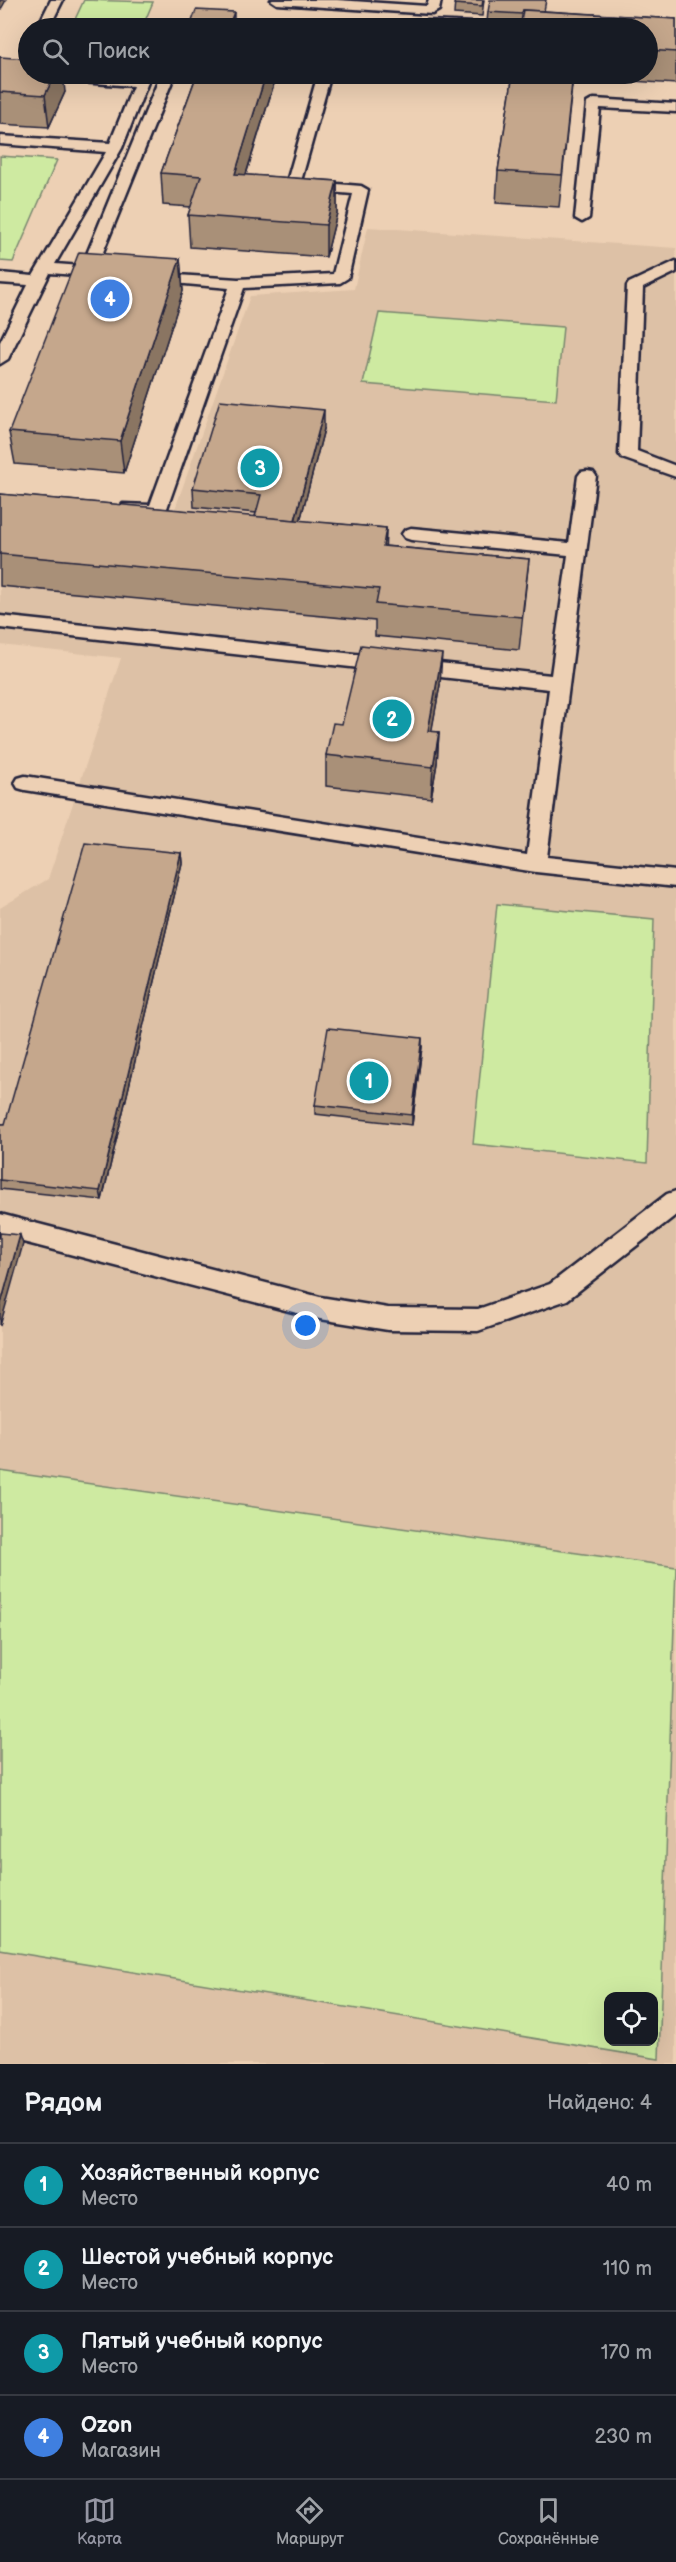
<!DOCTYPE html>
<html lang="ru">
<head>
<meta charset="utf-8">
<style>
	:root { --surface:#171b24; --page:#242831; --text:#f1f3f6; --muted:#9ea1a6; --line:#363941; --accent:#9495a2 }
	body { margin:0; font-family:"Balsamiq Sans",sans-serif; background:var(--page); color:var(--text) }
	.controls { position:absolute; right:18px; bottom:18px; display:grid; overflow:hidden; border-radius:12px; box-shadow:0 6px 24px #0002 }
	.controls button { width:54px; height:54px; display:grid; place-items:center; padding:0; border:0; border-bottom:2px solid var(--line); background:var(--surface); color:var(--text); font:30px sans-serif }
	.you { position:absolute; left:306px; top:1326px; width:21px; height:21px; margin:-15px; border:4px solid #fff; border-radius:50%; background:#1a73e8; box-shadow:0 0 0 9px #1a73e833 }
	.badge { display:grid; place-items:center; width:39px; height:39px; border-radius:50%; background:var(--accent); color:#fff; font-size:20px; font-weight:700 }
	.pin { position:absolute; translate:-50% -50%; border:3px solid #fff; box-shadow:0 2px 6px #0006 }
	.list { margin:0; padding:0; list-style:none }
	h2 { display:flex; justify-content:space-between; align-items:center; height:78px; margin:0; padding:0 24px; font-size:26px }
	h2 small { font-size:20px; font-weight:400; color:var(--muted) }
	.list li { display:grid; grid-template-columns:39px 1fr auto; gap:18px; align-items:center; box-sizing:border-box; height:84px; padding:0 24px; border-top:2px solid var(--line) }
	.list b { display:block; font-size:22px; white-space:nowrap }
	.list p { margin:0; font-size:20px; white-space:nowrap; color:var(--muted) }
	.list em { font-size:20px; font-style:normal; color:var(--muted) }
	.icon { flex:none; width:33px; height:33px; fill:none; stroke:currentColor; stroke-width:2; stroke-linecap:round; stroke-linejoin:round }
	.map { position:relative; flex:none; width:676px; height:2064px; overflow:hidden }
	.search { position:absolute; background:var(--surface); box-shadow:0 6px 24px #0002; left:18px; right:18px; top:18px; height:66px; display:flex; align-items:center; gap:15px; box-sizing:border-box; padding:0 21px; border-radius:33px; color:var(--muted); font-size:22px }
	.sheet { height:414px; background:var(--surface) }
	nav { display:flex; justify-content:space-around; align-items:center; box-sizing:border-box; height:84px; border-top:2px solid var(--line); background:var(--surface); font-size:16px; color:var(--muted) }
	nav a { display:grid; justify-items:center; gap:3px }
	nav .on { color:var(--accent) }
	.map>svg:first-child { display:block }
	.built { fill:#ddc1a6; fill-rule:evenodd }
	.green { fill:#ceeaa1; stroke:#78866e; stroke-width:1.5; fill-rule:evenodd }
	.lines { fill:none; stroke-linecap:round; stroke-linejoin:round }
	.lane-casing { stroke:#22223b; stroke-width:5 }
	.lane { fill:#edd0b4; fill-rule:evenodd }
	.wall { fill:#a99078; stroke:#22223b; stroke-width:1.5 }
	.shaded-wall { fill:#8a7562; stroke:#22223b; stroke-width:1.5 }
	.building { fill:#c5a78c; stroke:#22223b; stroke-width:1.5 }
</style>
</head>
<body>
<div class="map">
<svg width="676" height="2064" viewBox="0 0 676 2064">
	<rect width="100%" height="100%" fill="#edd0b4"/>
	<filter id="ink" filterUnits="userSpaceOnUse"><feTurbulence type="fractalNoise" baseFrequency=".0167" numOctaves="2"/><feDisplacementMap in="SourceGraphic" scale="12" xChannelSelector="R" yChannelSelector="G"/><feConvolveMatrix kernelMatrix="1 2 1 2 8 2 1 2 1" color-interpolation-filters="sRGB"/></filter>
	<g filter="url(#ink)">
		<path class="built" d="M368 227 676 248V2064H0V908L48 879 121 658 0 645V509L169 526 250 296 354 289ZM608 1996H654V2042H608Z"/>
		<g class="green">
			<path d="M84 0 153 2 142 28H71Z"/>
			<path d="M0 156 57 160 13 262 0 261Z"/>
			<path d="M379 313 563 327 556 400 363 384Z"/>
			<path d="M497 904 654 919 647 1163 473 1144Z"/>
			<path d="M0 1471 676 1567 659 2059 0 1950ZM608 1996H654V2042H608Z"/>
		</g>
		<g class="lines">
			<defs>
				<g id="lane">
					<path d="M51 0H63L49 28H37Z"/>
					<path d="M271 0H337L427 6 429 0H441L439 10 432 14 277 4Z"/>
					<path d="M427 21 500 24 507 28H411Z"/>
					<path d="M28 55V74H75L141 78 148 82 122 148 55 264 82 266 161 74H175L97 267 106 269 109 272 101 277 50 273 8 359 0 364V342L28 285 0 283V273L33 276 106 152 0 144V136L110 143 133 86 16 77 14 74 23 56Z"/>
					<path d="M318 74H331L301 181 361 186 368 190 348 278 340 283 244 288 166 511 163 515 157 517 123 512 120 508 123 504 150 505 229 288 152 281 144 276 147 273 238 279 333 274 353 194 293 189 286 185Z"/>
					<path d="M594 99 676 104V112L600 108 589 218 582 222 575 218 587 103Z"/>
					<path d="M676 261V272L643 288 637 451 676 466V477L622 458 619 454 627 286 629 283Z"/>
					<path d="M587 471 593 472 596 476 547 857 676 871V887L536 872 25 790 18 788 15 783 18 778 25 776 527 855 549 689 0 628V616L551 675 568 555 411 540 405 538 402 534 405 530 411 528 569 543 578 476 581 472Z"/>
					<path d="M676 1191V1215L567 1300 478 1331 388 1330 320 1319 0 1236V1214L320 1297 388 1308 478 1309 550 1284 667 1194Z"/>
				</g>
			</defs>
			<use href="#lane" class="lane-casing"/>
			<use href="#lane" class="lane"/>
		</g>
		<g class="wall">
			<path d="M455 0H484L482 16 454 14Z"/>
			<path d="M545 11 676 19V84L573 77 559 207 496 203 498 171 513 74H648V28L521 24 487 22 488 12Z"/>
			<path d="M234 22 233 26 280 28H191V24Z"/>
			<path d="M0 57 65 92 49 127 0 124Z"/>
			<path d="M197 74H277L246 175 337 181V213L326 257 190 247 188 215 191 207 163 205 161 173Z"/>
			<path d="M180 259 183 291 124 473 15 464 9 432Z"/>
			<path d="M324 429 300 521 386 528 385 546 529 559 519 650 375 636V621L0 586V494L255 517 256 513 194 507 193 488Z"/>
			<path d="M440 685 431 732H439L437 763 431 798 326 786V755L342 724Z"/>
			<path d="M181 853 182 863 102 1200 0 1189V1124H5Z"/>
			<path d="M422 1047 412 1125 315 1114V1105Z"/>
		</g>
		<g class="shaded-wall">
			<path d="M0 0H6L0 11Z"/>
			<path d="M234 12V22L232 28 229 26Z"/>
			<path d="M55 74H63L65 92 49 127 45 95Z"/>
			<path d="M266 74H277L236 206 235 174Z"/>
			<path d="M337 181V213L326 257V225Z"/>
			<path d="M180 259 183 291 124 473 120 441Z"/>
			<path d="M324 410V429L292 552V533Z"/>
			<path d="M386 528 385 561 383 546Z"/>
			<path d="M442 654 440 685 426 762 428 731Z"/>
			<path d="M439 732 437 763 431 798 433 767Z"/>
			<path d="M181 853 182 863 102 1200 100 1191Z"/>
			<path d="M422 1038V1047L412 1125V1115Z"/>
			<path d="M20 1235 23 1244 0 1326V1307Z"/>
		</g>
		<g class="building">
			<path d="M455 0H483L482 6 454 4Z"/>
			<path d="M490 0H546L544 11 523 10 522 14 488 12Z"/>
			<path d="M196 10 234 12 229 25 191 24Z"/>
			<path d="M523 10 676 19V52L648 50V28H520Z"/>
			<path d="M215 24 280 28H213Z"/>
			<path d="M0 57 28 59V74H55L45 95 0 92Z"/>
			<path d="M197 74H266L235 174 337 181 326 225 188 215 201 176 161 173Z"/>
			<path d="M513 74H573L562 175 498 171Z"/>
			<path d="M79 252 180 259 120 441 9 432Z"/>
			<path d="M220 400 324 410 295 520 255 517 261 495 193 488Z"/>
			<path d="M0 494 386 528 383 546 529 559 522 617 376 604 379 589 0 554Z"/>
			<path d="M361 645 442 654 428 731 439 732 433 767 326 755 333 723 342 724Z"/>
			<path d="M85 843 181 853 100 1191 0 1180V1124H5Z"/>
			<path d="M328 1028 422 1038 412 1115 315 1105Z"/>
			<path d="M0 1233 20 1235 0 1307Z"/>
		</g>
	</g>
</svg>
<div class="controls">
<button><svg class="icon" aria-label="locate" viewBox="0 0 24 24"><circle cx="12" cy="12" r="6"/><path d="M12 2v4M12 18v4M2 12h4M18 12h4"/></svg></button>
</div>
<div class="you"></div>
<div class="pin badge" style="left:369px;top:1081px;background:#0f9aa8">1</div>
<div class="pin badge" style="left:392px;top:719px;background:#0f9aa8">2</div>
<div class="pin badge" style="left:260px;top:468px;background:#0f9aa8">3</div>
<div class="pin badge" style="left:110px;top:299px;background:#3f7fe0">4</div>
<div class="search"><svg class="icon" aria-label="search" viewBox="0 0 24 24"><circle cx="10" cy="10" r="6"/><path d="M15 15l6 6"/></svg>Поиск</div>
</div>
<section class="sheet">
<h2>Рядом<small>Найдено: 4</small></h2>
<ul class="list">
<li><span class="badge" style="background:#0f9aa8">1</span><div><b>Хозяйственный корпус</b><p>Место</p></div><em>40 m</em></li>
<li><span class="badge" style="background:#0f9aa8">2</span><div><b>Шестой учебный корпус</b><p>Место</p></div><em>110 m</em></li>
<li><span class="badge" style="background:#0f9aa8">3</span><div><b>Пятый учебный корпус</b><p>Место</p></div><em>170 m</em></li>
<li><span class="badge" style="background:#3f7fe0">4</span><div><b>Ozon</b><p>Магазин</p></div><em>230 m</em></li>
</ul>
</section>
<nav>
<a class="on"><svg class="icon" aria-label="map" viewBox="0 0 24 24"><path d="M3 6l6-2 6 2 6-2v14l-6 2-6-2-6 2zM9 4v14M15 6v14"/></svg>Карта</a>
<a><svg class="icon" aria-label="directions" viewBox="0 0 24 24"><path d="M12 3l9 9-9 9-9-9zM9 14v-3h6M13 9l2 2-2 2"/></svg>Маршрут</a>
<a><svg class="icon" aria-label="saved" viewBox="0 0 24 24"><path d="M7 4h10v16l-5-4-5 4z"/></svg>Сохранённые</a>
</nav>
</body>
</html>
